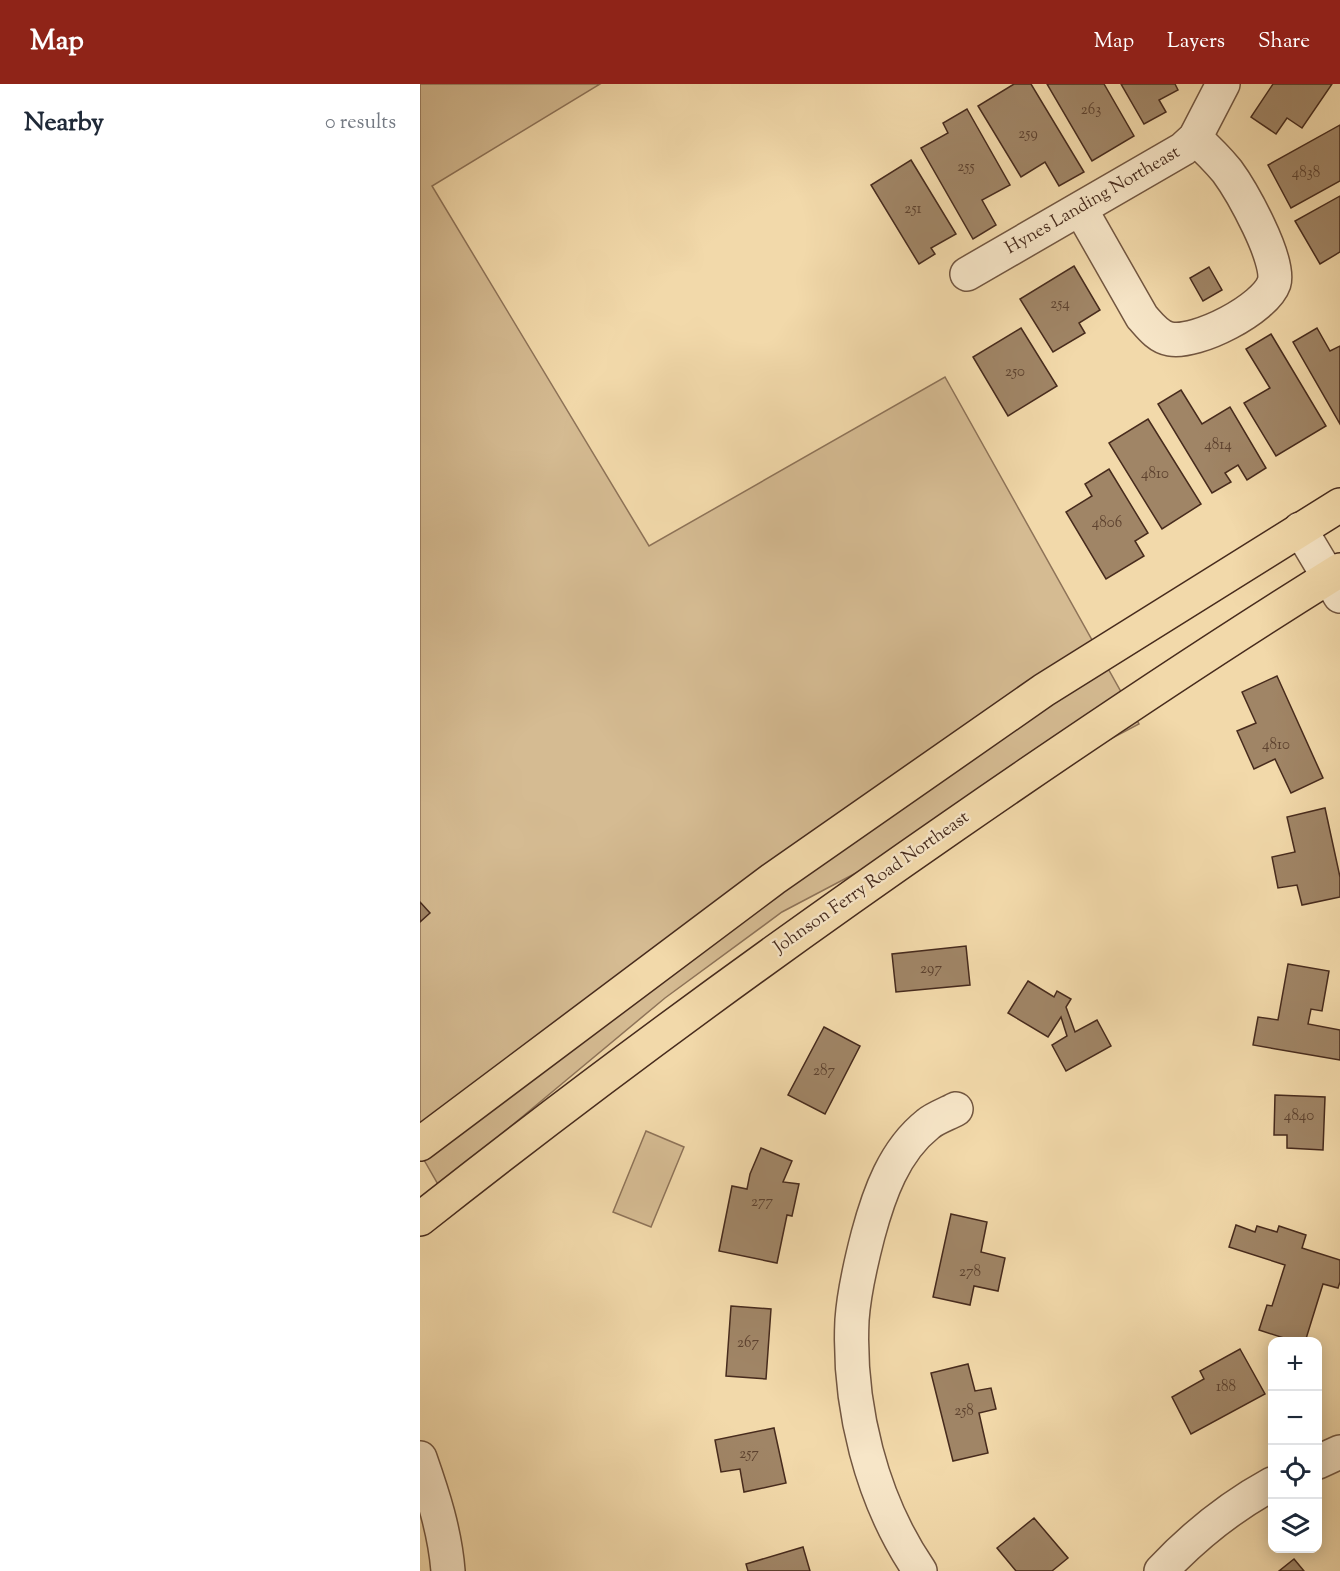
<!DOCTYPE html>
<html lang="en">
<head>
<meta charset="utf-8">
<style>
	:root { --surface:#fff; --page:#f6f6f7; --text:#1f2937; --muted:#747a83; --line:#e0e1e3; --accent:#8f2418 }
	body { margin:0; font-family:"Sorts Mill Goudy",serif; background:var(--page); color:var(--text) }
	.controls { position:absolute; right:18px; bottom:18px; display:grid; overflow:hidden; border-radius:12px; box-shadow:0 3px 15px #0003 }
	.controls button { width:54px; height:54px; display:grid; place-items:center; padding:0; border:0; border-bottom:2px solid var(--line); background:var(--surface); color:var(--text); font:30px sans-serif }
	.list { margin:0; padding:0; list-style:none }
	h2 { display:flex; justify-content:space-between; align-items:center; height:78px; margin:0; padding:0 24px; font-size:26px }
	h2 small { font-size:20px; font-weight:400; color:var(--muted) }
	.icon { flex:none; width:33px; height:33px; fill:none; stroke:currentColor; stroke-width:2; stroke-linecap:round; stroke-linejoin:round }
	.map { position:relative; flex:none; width:920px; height:1487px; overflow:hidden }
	header { display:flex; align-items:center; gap:36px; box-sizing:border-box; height:84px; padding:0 30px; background:var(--accent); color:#fff }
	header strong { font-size:28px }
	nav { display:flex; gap:33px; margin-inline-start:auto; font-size:21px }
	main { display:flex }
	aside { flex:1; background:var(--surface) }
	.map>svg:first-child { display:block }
	.green { fill:#d5bb92; stroke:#8e7358; stroke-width:1.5 }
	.building { fill:#a08566; stroke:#472b1d; stroke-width:1.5 }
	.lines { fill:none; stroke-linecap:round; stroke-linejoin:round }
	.minor-casing { stroke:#725640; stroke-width:36 }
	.major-casing { stroke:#472b1d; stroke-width:36 }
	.minor { stroke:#f7e6c8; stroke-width:33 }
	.major { stroke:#f2d9aa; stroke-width:33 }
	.labels { text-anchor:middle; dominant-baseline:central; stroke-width:4.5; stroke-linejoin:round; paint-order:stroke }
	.number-label { font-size:15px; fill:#5d422f }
	.street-label { font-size:18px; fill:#472b1d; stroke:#f7e6c8 }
</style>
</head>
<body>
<header>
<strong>Map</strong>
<nav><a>Map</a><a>Layers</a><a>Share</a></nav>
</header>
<main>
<aside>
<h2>Nearby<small>0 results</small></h2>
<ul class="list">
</ul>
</aside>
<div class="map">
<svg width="920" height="1487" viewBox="0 0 920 1487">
	<rect width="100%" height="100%" fill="#f2d9aa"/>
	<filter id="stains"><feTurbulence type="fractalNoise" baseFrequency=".00333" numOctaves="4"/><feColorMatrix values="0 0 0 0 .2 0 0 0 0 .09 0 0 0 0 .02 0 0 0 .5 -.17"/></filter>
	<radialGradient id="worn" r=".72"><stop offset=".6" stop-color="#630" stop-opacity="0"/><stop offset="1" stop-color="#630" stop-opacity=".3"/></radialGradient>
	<g class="green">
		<path d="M0 0H180L12 102 229 462 525 293 719 640 362 828 245 914 19 1102 0 1069Z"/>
		<path d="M226 1047 264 1063 231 1143 193 1128Z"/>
	</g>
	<g class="building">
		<path d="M594 0H611L664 88 639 102 625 78 601 93 558 22Z"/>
		<path d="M627 0H684L714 52 672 77Z"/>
		<path d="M701 0H755L758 6 739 16 746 28 724 40Z"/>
		<path d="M853 0H912L882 44 867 34 856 50 831 33Z"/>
		<path d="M547 25 590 101 562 116 576 141 553 155 501 64 528 49 523 39Z"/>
		<path d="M920 41V97L871 124 848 81Z"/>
		<path d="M491 76 536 150 511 164 515 170 499 180 451 101Z"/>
		<path d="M920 112V168L900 180 875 137Z"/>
		<path d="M654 182 680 226 659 239 665 249 633 268 600 215Z"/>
		<path d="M789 183 802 206 783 217 770 194Z"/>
		<path d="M601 244 637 302 588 332 553 273Z"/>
		<path d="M897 244 910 267 920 262V340L873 258Z"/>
		<path d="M851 250 906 342 856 372 824 319 850 304 826 265Z"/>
		<path d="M761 306 782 340 810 323 846 384 827 396 818 381 805 389 811 398 792 409 738 320Z"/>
		<path d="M728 335 781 420 742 445 689 359Z"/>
		<path d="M689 385 728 449 715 457 724 472 686 495 646 428 672 412 665 400Z"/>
		<path d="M857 592 903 694 871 709 855 675 834 685 817 647 836 639 822 608Z"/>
		<path d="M905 724 920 793V813L882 821 877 801 858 804 852 773 875 768 867 733Z"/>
		<path d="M0 818 10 829 0 838Z"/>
		<path d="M546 862 550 901 476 908 472 870Z"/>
		<path d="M868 880 909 887 902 927 891 925 888 940 920 946V976L833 961 838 933 858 936Z"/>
		<path d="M608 897 634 913 637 907 651 915 646 923 655 948 677 936 691 962 646 987 632 961 647 952 641 933 628 953 588 929Z"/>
		<path d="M404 943 440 962 405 1030 368 1011Z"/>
		<path d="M855 1011 905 1013 903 1066 867 1064V1051H854Z"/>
		<path d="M341 1064 372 1077 363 1098 379 1100 372 1132 367 1131 357 1179 299 1167 312 1102 327 1105 330 1090Z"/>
		<path d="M531 1130 567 1138 561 1168 585 1174 578 1207 554 1202 550 1221 513 1213Z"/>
		<path d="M816 1141 835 1148 837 1142 857 1148 859 1142 886 1151 882 1164 920 1176V1198L918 1204 903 1200 885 1258H876L839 1246 847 1221 852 1222 865 1181 809 1163Z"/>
		<path d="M311 1222 351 1225 346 1295 306 1292Z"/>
		<path d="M820 1265 845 1310 771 1350 752 1313 784 1295 780 1287Z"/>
		<path d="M548 1280 555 1307 571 1304 576 1325 559 1329 568 1369 533 1377 511 1289Z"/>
		<path d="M354 1344 366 1399 324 1408 320 1385 301 1388 295 1356Z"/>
		<path d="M614 1434 648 1474 632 1487H596L577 1464Z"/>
		<path d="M383 1463 390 1487H328L326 1480Z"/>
		<path d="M874 1475 884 1487H859Z"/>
	</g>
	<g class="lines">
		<defs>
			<g id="minor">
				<path d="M661 126 722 233C730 242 738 253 750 255 777 260 845 225 854 199 861 176 821 106 807 87 797 75 787 65 775 54"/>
				<path d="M547 190 763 65 775 54 803 0"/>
				<path d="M880 445 920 512"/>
				<path d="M0 1374C13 1411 25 1448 28 1487"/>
				<path d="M898 1378 920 1368"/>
				<path d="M500 1487C451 1416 428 1321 432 1236 434 1207 441 1178 448 1151 459 1110 474 1067 508 1040 515 1034 527 1030 536 1025"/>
				<path d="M741 1487C774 1452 810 1423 852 1400"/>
			</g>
			<g id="major">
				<path d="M0 1060 353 795 624 606 920 421"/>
				<path d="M0 1135C173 998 351 868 533 742 660 654 788 568 920 486"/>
			</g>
		</defs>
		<use href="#minor" class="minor-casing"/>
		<use href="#major" class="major-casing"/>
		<use href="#minor" class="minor"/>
		<use href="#major" class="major"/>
	</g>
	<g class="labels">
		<g class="number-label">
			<text x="671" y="26">263</text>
			<text x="608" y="50">259</text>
			<text x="546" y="83">255</text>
			<text x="886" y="89">4838</text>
			<text x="493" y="125">251</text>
			<text x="640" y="220">254</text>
			<text x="595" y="288">250</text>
			<text x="798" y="361">4814</text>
			<text x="735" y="390">4810</text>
			<text x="687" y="439">4806</text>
			<text x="856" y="661">4810</text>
			<text x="511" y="885">297</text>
			<text x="404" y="987">287</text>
			<text x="879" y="1032">4840</text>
			<text x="342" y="1118">277</text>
			<text x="550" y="1188">278</text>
			<text x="328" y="1259">267</text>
			<text x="806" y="1303">188</text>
			<text x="544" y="1327">258</text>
			<text x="329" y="1370">257</text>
		</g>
		<g class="street-label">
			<text transform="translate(673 117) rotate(-30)">Hynes Landing Northeast</text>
			<text transform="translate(452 799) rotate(-35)">Johnson Ferry Road Northeast</text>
		</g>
	</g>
	<rect width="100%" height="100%" filter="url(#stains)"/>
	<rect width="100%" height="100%" fill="url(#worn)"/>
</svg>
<div class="controls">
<button>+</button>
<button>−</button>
<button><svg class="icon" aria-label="locate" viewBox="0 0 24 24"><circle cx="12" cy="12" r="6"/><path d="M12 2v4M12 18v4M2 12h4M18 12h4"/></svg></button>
<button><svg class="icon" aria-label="layers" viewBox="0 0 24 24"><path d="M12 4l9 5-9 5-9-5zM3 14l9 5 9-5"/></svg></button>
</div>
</div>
</main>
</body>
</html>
